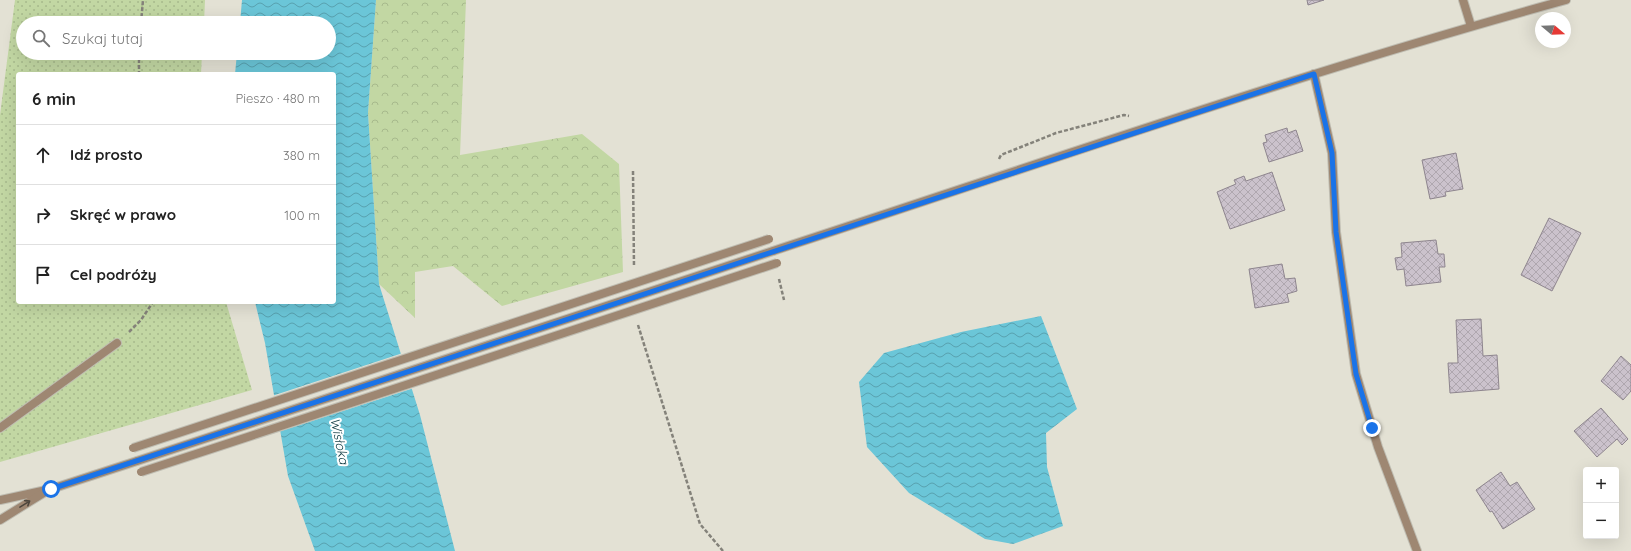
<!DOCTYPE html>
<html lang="pl">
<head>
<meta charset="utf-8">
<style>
	:root { --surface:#fff; --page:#f6f6f6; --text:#222; --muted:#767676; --line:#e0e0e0 }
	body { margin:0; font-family:Quicksand,sans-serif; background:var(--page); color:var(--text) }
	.controls { position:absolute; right:12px; bottom:12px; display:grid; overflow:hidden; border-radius:4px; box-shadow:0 4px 16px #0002 }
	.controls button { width:36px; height:36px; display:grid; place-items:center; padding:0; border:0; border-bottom:1px solid var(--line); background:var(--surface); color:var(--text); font:20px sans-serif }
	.compass { position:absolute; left:1535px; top:12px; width:36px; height:36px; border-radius:50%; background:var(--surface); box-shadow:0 4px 16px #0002; rotate:109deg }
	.stop { position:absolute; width:12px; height:12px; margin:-9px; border:3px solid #1a73e8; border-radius:50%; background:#fff }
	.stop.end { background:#1a73e8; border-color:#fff; box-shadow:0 1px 4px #0008 }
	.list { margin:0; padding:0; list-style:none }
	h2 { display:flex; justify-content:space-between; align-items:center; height:52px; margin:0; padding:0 16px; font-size:17px }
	h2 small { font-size:13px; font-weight:400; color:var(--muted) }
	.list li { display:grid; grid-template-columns:26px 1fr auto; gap:12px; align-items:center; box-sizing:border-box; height:60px; padding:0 16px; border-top:1px solid var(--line) }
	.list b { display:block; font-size:15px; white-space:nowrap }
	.list em { font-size:13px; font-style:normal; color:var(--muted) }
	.icon { flex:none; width:22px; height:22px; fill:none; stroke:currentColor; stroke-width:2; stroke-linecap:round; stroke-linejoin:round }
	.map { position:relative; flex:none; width:1631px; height:551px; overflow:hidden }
	.search { position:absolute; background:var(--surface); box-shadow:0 4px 16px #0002; left:16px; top:16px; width:320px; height:44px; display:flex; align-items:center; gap:10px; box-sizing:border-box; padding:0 14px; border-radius:22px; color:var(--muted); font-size:15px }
	.panel { position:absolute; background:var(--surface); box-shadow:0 4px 16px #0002; left:16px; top:72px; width:320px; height:232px; border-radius:4px }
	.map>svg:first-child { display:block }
	.grass { fill:url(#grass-dots) }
	.forest { fill:url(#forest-crowns) }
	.water { fill:url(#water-waves) }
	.pier { fill:#e3e1d4 }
	.building { fill:url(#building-cross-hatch); stroke:#8e858e }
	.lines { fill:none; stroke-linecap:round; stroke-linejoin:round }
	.service-casing { stroke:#bfbdb2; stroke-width:10 }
	.minor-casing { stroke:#bfbdb2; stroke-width:10 }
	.tertiary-casing { stroke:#bfbdb2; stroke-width:10 }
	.path { stroke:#84827a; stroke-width:2.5; stroke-dasharray:4 2; stroke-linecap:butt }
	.service { stroke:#9e8772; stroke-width:8 }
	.minor { stroke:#9e8772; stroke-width:8 }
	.tertiary { stroke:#9e8772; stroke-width:8 }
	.pedestrian-bridge-casing { stroke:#bfbdb2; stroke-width:10; stroke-linecap:butt }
	.tertiary-bridge-casing { stroke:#bfbdb2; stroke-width:10; stroke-linecap:butt }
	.pedestrian-bridge { stroke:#9e8772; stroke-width:8 }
	.tertiary-bridge { stroke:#9e8772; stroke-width:8 }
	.oneway { stroke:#4c453c }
	.route { stroke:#1a73e8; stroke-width:5 }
	.labels { text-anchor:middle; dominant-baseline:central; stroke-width:4; stroke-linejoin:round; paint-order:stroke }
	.water-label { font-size:13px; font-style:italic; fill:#103b43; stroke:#fff }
</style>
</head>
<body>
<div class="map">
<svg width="1631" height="551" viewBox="0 0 1631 551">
	<defs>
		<pattern id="grass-dots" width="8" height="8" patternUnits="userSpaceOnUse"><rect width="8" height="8" fill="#c2d7a3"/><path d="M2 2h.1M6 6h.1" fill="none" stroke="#a7b98c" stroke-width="1.8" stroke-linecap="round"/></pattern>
		<pattern id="forest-crowns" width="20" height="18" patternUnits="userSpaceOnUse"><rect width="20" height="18" fill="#c2d7a3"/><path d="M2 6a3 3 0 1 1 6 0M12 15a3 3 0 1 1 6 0" fill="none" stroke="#a7b98c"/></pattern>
		<pattern id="water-waves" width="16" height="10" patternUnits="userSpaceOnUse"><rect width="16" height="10" fill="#6bc6d8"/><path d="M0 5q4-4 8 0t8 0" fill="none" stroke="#58a1af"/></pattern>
		<pattern id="building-cross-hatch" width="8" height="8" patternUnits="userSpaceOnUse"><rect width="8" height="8" fill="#cbc2cc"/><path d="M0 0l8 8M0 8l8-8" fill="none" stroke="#afa7af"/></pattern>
	</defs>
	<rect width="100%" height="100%" fill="#e3e1d4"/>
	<path class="grass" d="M15 0H205L204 23H23V53H202L201 74H18V302H226L252 390 0 462V115Z"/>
	<path class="forest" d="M376 0H466L460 155 582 134 619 164 623 272 502 306 453 266 415 272V318L379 284 368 113Z"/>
	<g class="water">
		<path d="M242 0H376L368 113 379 284 420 415 455 551H315L288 476 265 343 255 302H334V74H235L237 53H329V23H240Z"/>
		<path d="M1041 316 1077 409 1046 433 1047 467 1063 526 1013 544 985 539 909 493 867 447 859 382 884 353 961 332Z"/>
	</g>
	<path class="pier" d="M403 353 414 388 278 432 272 396Z"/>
	<g class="building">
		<path d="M1307 0H1324L1308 5Z"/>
		<path d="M1287 128 1288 133 1296 130 1303 151 1269 162 1263 143 1267 142 1265 135Z"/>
		<path d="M1456 153 1463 189 1445 192 1446 196 1430 199 1422 160Z"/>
		<path d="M1272 172 1285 210 1230 229 1217 192 1236 184 1234 180 1244 176 1246 181Z"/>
		<path d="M1549 218 1581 233 1552 291 1521 275Z"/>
		<path d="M1436 240 1438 254H1444L1445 267H1439L1441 282 1406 286 1404 269 1397 270 1395 258 1402 257 1401 243Z"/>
		<path d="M1282 264 1285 279 1295 278 1297 291 1287 294 1289 302 1255 308 1249 269Z"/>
		<path d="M1481 319 1483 356 1497 355 1499 389 1450 393 1448 363H1458L1456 320Z"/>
		<path d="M1621 356 1631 365V391L1623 400 1601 381Z"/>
		<path d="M1601 408 1628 439 1622 445 1617 439 1597 457 1574 431Z"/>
		<path d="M1501 472 1510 486 1517 482 1535 509 1503 529 1492 511 1490 512 1476 490Z"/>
	</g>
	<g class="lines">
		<defs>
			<path id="service" d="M0 428 117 343"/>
			<g id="minor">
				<path d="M1463 0 1471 26"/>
				<path d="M1314 74 1332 153 1336 232 1356 374 1378 447 1417 551"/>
			</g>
			<g id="tertiary">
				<path d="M773 251C1037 165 1299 73 1566 0"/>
				<path d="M0 500 51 489 137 461"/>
				<path d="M0 520 45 492"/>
			</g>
		</defs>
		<use href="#service" class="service-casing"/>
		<use href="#minor" class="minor-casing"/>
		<use href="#tertiary" class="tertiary-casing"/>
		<g class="path">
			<path d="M141 23 143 0"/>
			<path d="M139 53V74"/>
			<path d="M999 159 1001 155 1056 133 1124 115 1129 116"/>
			<path d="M633 171 634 267"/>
			<path d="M779 279 784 300"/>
			<path d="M638 325 700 524 723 551"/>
			<path d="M129 332 141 320 153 302"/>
		</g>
		<use href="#service" class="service"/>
		<use href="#minor" class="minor"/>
		<use href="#tertiary" class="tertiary"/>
		<defs>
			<g id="pedestrian-bridge">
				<path d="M133 448 769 239"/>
				<path d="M141 472 777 263"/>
			</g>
			<path id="tertiary-bridge" d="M137 461 773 251"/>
		</defs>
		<use href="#pedestrian-bridge" class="pedestrian-bridge-casing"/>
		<use href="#tertiary-bridge" class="tertiary-bridge-casing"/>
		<use href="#pedestrian-bridge" class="pedestrian-bridge"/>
		<use href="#tertiary-bridge" class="tertiary-bridge"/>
	</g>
	<defs><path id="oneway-shaft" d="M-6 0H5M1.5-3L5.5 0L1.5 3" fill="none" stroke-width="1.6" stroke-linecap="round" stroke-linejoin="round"/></defs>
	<use class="oneway" href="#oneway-shaft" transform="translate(25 504) rotate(-32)"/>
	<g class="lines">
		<path class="route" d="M51 489 1314 74 1332 153 1336 232 1356 374 1372 428"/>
	</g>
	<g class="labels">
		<g class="water-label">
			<text transform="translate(340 441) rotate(78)">Wisłoka</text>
		</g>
	</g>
</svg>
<div class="controls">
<button>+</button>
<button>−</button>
</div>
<svg class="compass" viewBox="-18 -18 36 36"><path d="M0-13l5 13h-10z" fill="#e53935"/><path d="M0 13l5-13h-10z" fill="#767676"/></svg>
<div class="stop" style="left:51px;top:489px"></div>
<div class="stop end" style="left:1372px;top:428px"></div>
<div class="search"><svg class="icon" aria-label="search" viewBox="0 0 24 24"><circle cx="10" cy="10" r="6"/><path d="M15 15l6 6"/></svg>Szukaj tutaj</div>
<section class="panel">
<h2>6 min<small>Pieszo · 480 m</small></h2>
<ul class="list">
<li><svg class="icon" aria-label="ahead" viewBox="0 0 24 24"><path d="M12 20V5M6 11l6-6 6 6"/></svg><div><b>Idź prosto</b></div><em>380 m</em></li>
<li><svg class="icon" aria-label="right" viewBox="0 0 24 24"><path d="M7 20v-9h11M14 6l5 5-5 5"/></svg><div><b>Skręć w prawo</b></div><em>100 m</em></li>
<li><svg class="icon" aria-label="arrive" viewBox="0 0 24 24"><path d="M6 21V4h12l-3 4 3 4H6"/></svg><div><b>Cel podróży</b></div></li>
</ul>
</section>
</div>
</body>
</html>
